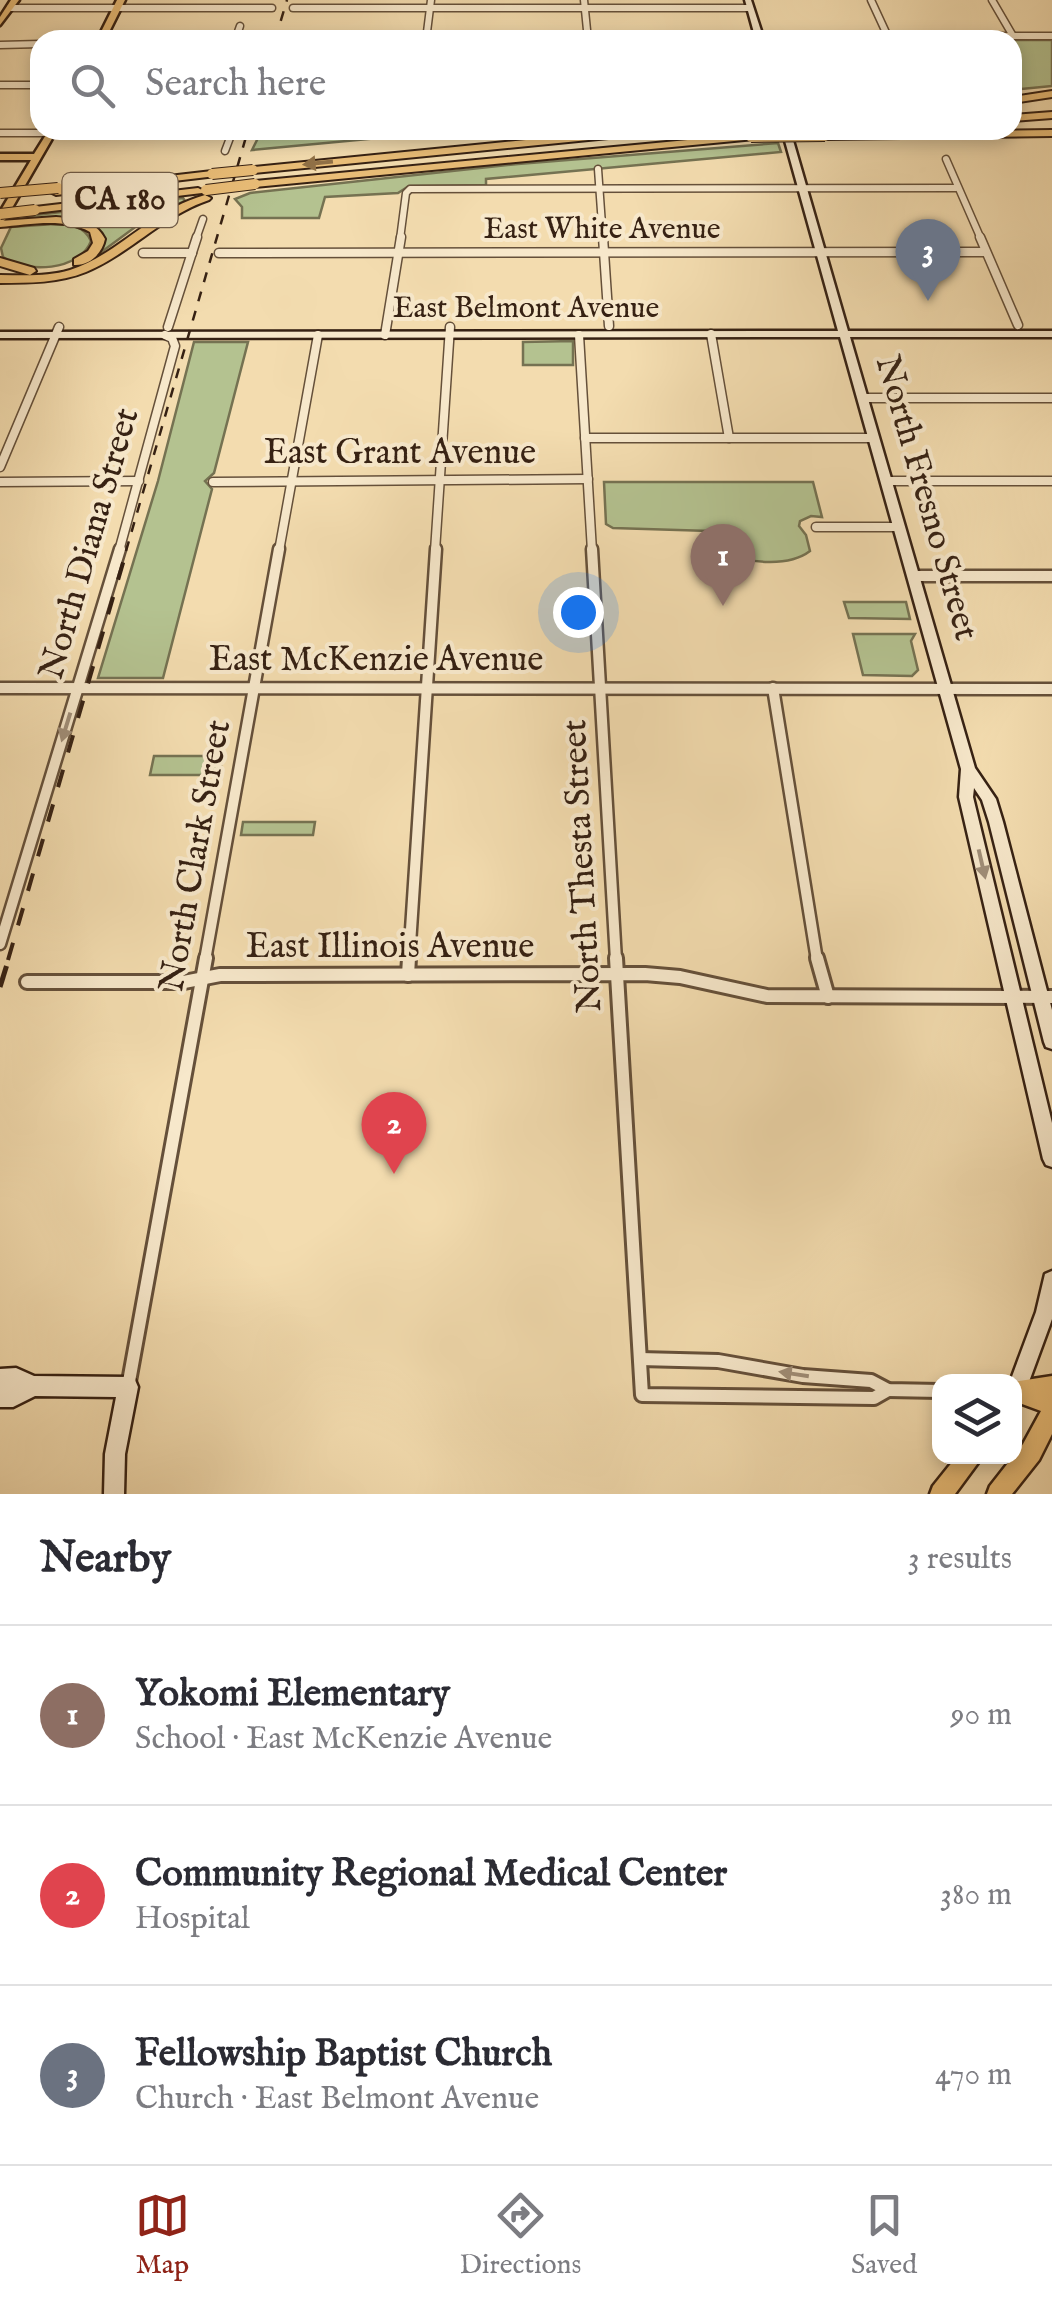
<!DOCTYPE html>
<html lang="en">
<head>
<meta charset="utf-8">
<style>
	:root { --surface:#fff; --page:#f2f2f3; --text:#2b2b33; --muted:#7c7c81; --line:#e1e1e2; --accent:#8f2418 }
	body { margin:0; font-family:"IM FELL English",serif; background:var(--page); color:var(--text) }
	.controls { position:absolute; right:30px; bottom:30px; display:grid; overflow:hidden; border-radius:20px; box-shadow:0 5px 15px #0003 }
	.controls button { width:90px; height:90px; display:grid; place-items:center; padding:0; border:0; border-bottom:2px solid var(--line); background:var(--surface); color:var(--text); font:50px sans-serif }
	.you { position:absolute; left:578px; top:612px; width:35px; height:35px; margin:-25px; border:8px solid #fff; border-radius:50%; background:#1a73e8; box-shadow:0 0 0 15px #1a73e833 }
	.badge { display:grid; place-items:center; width:65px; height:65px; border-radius:50%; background:var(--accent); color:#fff; font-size:32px; font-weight:700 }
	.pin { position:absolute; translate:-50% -82px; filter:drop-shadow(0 2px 5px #0008) }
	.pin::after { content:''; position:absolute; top:52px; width:35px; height:30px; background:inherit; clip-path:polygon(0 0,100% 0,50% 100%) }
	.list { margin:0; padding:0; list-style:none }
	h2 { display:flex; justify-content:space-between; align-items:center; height:130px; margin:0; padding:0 40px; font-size:42px }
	h2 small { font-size:32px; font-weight:400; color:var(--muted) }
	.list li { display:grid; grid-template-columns:65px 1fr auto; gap:30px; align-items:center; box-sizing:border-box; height:180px; padding:0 40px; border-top:2px solid var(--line) }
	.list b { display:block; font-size:38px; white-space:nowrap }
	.list p { margin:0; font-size:32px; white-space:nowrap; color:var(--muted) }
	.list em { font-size:32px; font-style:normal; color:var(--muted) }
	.icon { flex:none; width:55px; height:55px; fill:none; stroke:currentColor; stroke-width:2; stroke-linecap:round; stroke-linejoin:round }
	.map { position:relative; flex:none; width:1052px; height:1494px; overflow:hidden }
	.search { position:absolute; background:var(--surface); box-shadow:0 5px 15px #0003; left:30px; right:30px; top:30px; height:110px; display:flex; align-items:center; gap:25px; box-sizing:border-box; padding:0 35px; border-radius:30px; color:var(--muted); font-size:38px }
	.sheet { height:670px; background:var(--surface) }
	nav { display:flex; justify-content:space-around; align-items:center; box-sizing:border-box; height:140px; border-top:2px solid var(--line); background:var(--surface); font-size:28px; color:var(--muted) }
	nav a { display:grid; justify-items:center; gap:5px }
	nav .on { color:var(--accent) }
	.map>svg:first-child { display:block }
	.green { fill:#b4c290; stroke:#757252; stroke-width:2.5 }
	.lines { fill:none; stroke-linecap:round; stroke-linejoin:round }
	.street-far3-casing { stroke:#65503a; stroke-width:9 }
	.street-far2-casing { stroke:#65503a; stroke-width:11 }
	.street-far1-casing { stroke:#65503a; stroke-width:15 }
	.street-casing { stroke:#65503a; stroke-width:18 }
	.secondary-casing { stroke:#362113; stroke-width:5 }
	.primary-casing { stroke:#362113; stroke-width:5 }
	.highway-casing { stroke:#362113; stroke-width:4 }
	.street-far3 { stroke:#f7e8cb; stroke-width:6 }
	.street-far2 { stroke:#f7e8cb; stroke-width:8 }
	.street-far1 { stroke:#f7e8cb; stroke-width:10 }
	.street { stroke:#f7e8cb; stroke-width:12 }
	.secondary { fill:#f7e8cb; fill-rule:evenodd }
	.primary { fill:#eabe78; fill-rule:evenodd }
	.highway { fill:#eabe78; fill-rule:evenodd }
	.rail-far2 { stroke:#362113; stroke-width:2.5; stroke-dasharray:10 10; stroke-linecap:butt }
	.rail-far1 { stroke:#362113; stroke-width:4; stroke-dasharray:18 18; stroke-linecap:butt }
	.rail { stroke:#362113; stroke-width:5; stroke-dasharray:22 22; stroke-linecap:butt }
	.highway-bridge-casing { stroke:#362113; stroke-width:12; stroke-linecap:butt }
	.highway-bridge { stroke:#eabe78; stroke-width:10 }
	.oneway { fill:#907046 }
	.oneway2 { fill:#a08e78 }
	.labels { text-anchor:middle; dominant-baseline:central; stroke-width:8; stroke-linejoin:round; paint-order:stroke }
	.far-street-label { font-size:30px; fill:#362113; stroke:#f7e8cb }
	.shield { fill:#f7e8cb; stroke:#705d4a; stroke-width:2.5 }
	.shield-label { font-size:32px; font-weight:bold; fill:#362113 }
	.street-label { font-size:35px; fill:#362113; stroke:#f7e8cb }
</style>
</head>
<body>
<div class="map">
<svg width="1052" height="1494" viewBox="0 0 1052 1494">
	<rect width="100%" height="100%" fill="#f3dcaf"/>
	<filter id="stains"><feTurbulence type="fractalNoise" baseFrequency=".002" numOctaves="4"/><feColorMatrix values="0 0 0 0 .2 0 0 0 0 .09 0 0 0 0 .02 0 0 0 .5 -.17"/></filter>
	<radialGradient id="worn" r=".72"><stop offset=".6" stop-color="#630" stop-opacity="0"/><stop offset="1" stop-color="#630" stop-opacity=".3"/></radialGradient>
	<g class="green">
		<path d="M1012 40H1052V86L1012 90 1016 83 1012 70Z"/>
		<path d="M259 136H400L252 150Z"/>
		<path d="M778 143 781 152 486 179V185L409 186 398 193 325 197 319 218H242V207L235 199 250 193 518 164Z"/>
		<path d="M183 198 185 201 146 219 96 256 102 234C85 211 41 220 15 221L35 215Z"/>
		<path d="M54 224C69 224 84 225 91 241 80 271 26 274 3 257L1 248 11 227Z"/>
		<path d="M573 341V365H523V342Z"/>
		<path d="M194 342H248L214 473 205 481 212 489 163 678H98L158 481Z"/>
		<path d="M604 482H813L822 517 811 516 800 521 799 526 806 535 810 551C789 567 748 564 726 552L724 539 710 531 613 528 606 524Z"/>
		<path d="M844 602H906L910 619 849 618Z"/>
		<path d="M853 634H915L911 641 918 670 912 676 863 675Z"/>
		<path d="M154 756H223L219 775H150Z"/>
		<path d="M243 822H315L313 835H241Z"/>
	</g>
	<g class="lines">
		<defs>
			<g id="street-far3">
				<path d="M584 0 588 40"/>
				<path d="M871 0 889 39"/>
				<path d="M992 0 1013 36"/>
				<path d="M10 8H272"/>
				<path d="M293 8H750"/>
				<path d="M758 36H1052"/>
				<path d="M235 40 240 26"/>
				<path d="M426 40 431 0"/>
				<path d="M0 45 40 44"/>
				<path d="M0 85H40"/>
				<path d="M0 133H232"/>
				<path d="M258 133 413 130"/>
				<path d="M225 151 233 130"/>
				<path d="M946 159 981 239"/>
				<path d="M598 169 603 239"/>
				<path d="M196 239 203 219"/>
				<path d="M400 239 406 193 410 189 956 188"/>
			</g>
			<g id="street-far2">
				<path d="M603 237 609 326"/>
				<path d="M980 237 1018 325"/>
				<path d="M143 253H192"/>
				<path d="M219 253 985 252"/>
				<path d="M168 327 197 237"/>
				<path d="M711 334 729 438"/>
				<path d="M385 335 401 237"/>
				<path d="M579 335 592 551"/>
				<path d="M864 398H1052"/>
				<path d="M585 438H874"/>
				<path d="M0 467 59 327"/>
				<path d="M886 481H1052"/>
				<path d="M0 482 139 481"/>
				<path d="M213 482 588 479"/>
				<path d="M816 527H900"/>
				<path d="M119 551 175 346 172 338 165 335"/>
				<path d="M279 551 318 335"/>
				<path d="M435 551 450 327"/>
			</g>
			<g id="street-far1">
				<path d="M592 549 616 960"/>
				<path d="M914 576H1052"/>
				<path d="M0 688 1052 689"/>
				<path d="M773 688 817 960"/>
				<path d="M0 944 120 549"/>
				<path d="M205 960 279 549"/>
				<path d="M409 960 436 549"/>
			</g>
			<g id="street">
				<path d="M616 958 642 1395 874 1398 888 1390"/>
				<path d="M817 958 828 997"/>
				<path d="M408 975 409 958"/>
				<path d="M27 982H184L220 975 645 974 680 977 767 996 1052 997"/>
				<path d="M640 1359 718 1361 803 1376 871 1381 888 1390 940 1391"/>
				<path d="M128 1387 206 958"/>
			</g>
			<g id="secondary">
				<path d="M745 0H751L764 40H756Z"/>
				<path d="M782 130H790L848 331H1052V337H850L975 768 996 799 1003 822 1052 1010V1049L1046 1047 1044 1042 989 822 982 800 974 788 973 797 1052 1123V1167L1046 1165 1043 1159 959 797 961 769 840 337 0 338V332L838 331Z"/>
				<path d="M1052 1271V1319L1023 1398 1016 1401 1014 1382H1010L1036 1312 1045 1274Z"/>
				<path d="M16 1368 34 1376 128 1377 135 1380 138 1387 125 1454 124 1494H104L105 1454 116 1397 35 1396 13 1407H0V1369Z"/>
			</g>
			<g id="primary">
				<path d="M11 0H19L0 25V17Z"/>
				<path d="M117 0H125L105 40H97Z"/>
				<path d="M49 130H57L5 220 0 223V212L31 160H0V154H34Z"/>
				<path d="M1052 1376V1434L1039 1460 1012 1494H987L990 1486 1023 1444 1041 1411 1014 1401 1013 1382Z"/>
				<path d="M957 1456H983L955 1494H930L933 1486Z"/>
			</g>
			<g id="highway">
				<path d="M1052 91V97L1012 103V97Z"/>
				<path d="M1052 112V118L1012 121V115Z"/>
				<path d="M627 130H664L659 133 253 173 248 170 253 167Z"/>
				<path d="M1052 130V136L825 139 820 136 825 133Z"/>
				<path d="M751 134 756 137 755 139 255 187 249 184 255 181Z"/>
				<path d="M212 171 217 174 216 176 56 195 50 192 56 189Z"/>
				<path d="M198 188 204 191 202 193 35 213 29 210 35 207Z"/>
				<path d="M205 195 211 198 209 200C162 216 131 253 86 272 59 283 29 283 0 283V275C23 275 47 277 70 270 119 254 151 210 205 195Z"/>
				<path d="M56 217C76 219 95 219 105 239 102 254 89 266 74 265V259L88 251 93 243 90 232C64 217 28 225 0 227V221Z"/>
				<path d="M0 258 34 268 36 271 30 275 0 266Z"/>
			</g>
		</defs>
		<use href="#street-far3" class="street-far3-casing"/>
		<use href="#street-far2" class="street-far2-casing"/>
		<use href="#street-far1" class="street-far1-casing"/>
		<use href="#street" class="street-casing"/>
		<use href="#secondary" class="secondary-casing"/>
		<use href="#primary" class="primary-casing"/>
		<use href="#highway" class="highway-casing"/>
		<use href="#street-far3" class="street-far3"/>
		<use href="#street-far2" class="street-far2"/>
		<use href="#street-far1" class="street-far1"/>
		<use href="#street" class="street"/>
		<use href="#secondary" class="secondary"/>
		<use href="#primary" class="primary"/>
		<use href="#highway" class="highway"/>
		<g class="rail-far2">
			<path d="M275 40 287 0"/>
			<path d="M126 551 248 130"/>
		</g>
		<path class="rail-far1" d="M8 960 127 549"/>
		<path class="rail" d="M0 987 9 958"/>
		<defs>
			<g id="highway-bridge">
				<path d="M751 137 825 136"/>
				<path d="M212 174 253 170"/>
				<path d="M206 190 255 184"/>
				<path d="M0 193 58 188"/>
				<path d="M0 214 35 210"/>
			</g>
		</defs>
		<use href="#highway-bridge" class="highway-bridge-casing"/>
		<use href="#highway-bridge" class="highway-bridge"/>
	</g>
	<defs><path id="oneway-solid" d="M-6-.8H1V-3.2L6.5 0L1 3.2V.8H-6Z" transform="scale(2.5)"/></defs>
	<use class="oneway" href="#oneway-solid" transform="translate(318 163) rotate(174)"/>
	<g class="oneway2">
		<use href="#oneway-solid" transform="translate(66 727) rotate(107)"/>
		<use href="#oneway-solid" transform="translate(982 864) rotate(77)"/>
		<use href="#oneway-solid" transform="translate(794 1374) rotate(-171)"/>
	</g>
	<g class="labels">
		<g class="far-street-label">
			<text x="602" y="230">East White Avenue</text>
			<text x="526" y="309">East Belmont Avenue</text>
		</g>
		<rect class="shield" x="62.5" y="173" width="115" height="54" rx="8"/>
		<g class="shield-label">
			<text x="120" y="200">CA 180</text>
		</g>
		<g class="street-label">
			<text x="400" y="453">East Grant Avenue</text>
			<text transform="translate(926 498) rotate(74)">North Fresno Street</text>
			<text transform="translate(90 544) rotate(-74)">North Diana Street</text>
			<text x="376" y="660">East McKenzie Avenue</text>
			<text transform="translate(196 856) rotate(-80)">North Clark Street</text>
			<text transform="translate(583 866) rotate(-93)">North Thesta Street</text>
			<text x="390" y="947">East Illinois Avenue</text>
		</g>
	</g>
	<rect width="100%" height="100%" filter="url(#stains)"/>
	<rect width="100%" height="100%" fill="url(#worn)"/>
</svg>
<div class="controls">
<button><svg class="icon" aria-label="layers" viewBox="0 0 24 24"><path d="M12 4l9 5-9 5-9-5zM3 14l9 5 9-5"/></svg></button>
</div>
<div class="you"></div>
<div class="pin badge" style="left:723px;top:606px;background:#8d6e63">1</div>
<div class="pin badge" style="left:394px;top:1174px;background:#e0444e">2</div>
<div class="pin badge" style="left:928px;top:301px;background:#6b7280">3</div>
<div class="search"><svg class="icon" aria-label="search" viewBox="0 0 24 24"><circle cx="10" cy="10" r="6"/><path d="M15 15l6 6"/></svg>Search here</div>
</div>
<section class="sheet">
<h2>Nearby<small>3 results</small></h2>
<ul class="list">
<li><span class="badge" style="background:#8d6e63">1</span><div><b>Yokomi Elementary</b><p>School · East McKenzie Avenue</p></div><em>90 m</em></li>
<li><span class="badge" style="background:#e0444e">2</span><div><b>Community Regional Medical Center</b><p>Hospital</p></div><em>380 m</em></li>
<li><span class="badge" style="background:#6b7280">3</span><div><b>Fellowship Baptist Church</b><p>Church · East Belmont Avenue</p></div><em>470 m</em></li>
</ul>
</section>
<nav>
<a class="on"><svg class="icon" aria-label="map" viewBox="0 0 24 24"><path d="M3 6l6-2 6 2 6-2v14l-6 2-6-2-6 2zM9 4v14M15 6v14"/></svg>Map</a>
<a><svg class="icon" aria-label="directions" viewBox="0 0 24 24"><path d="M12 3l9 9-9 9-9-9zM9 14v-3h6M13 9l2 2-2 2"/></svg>Directions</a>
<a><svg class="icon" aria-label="saved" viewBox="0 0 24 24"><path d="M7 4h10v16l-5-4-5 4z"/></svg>Saved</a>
</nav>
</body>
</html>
